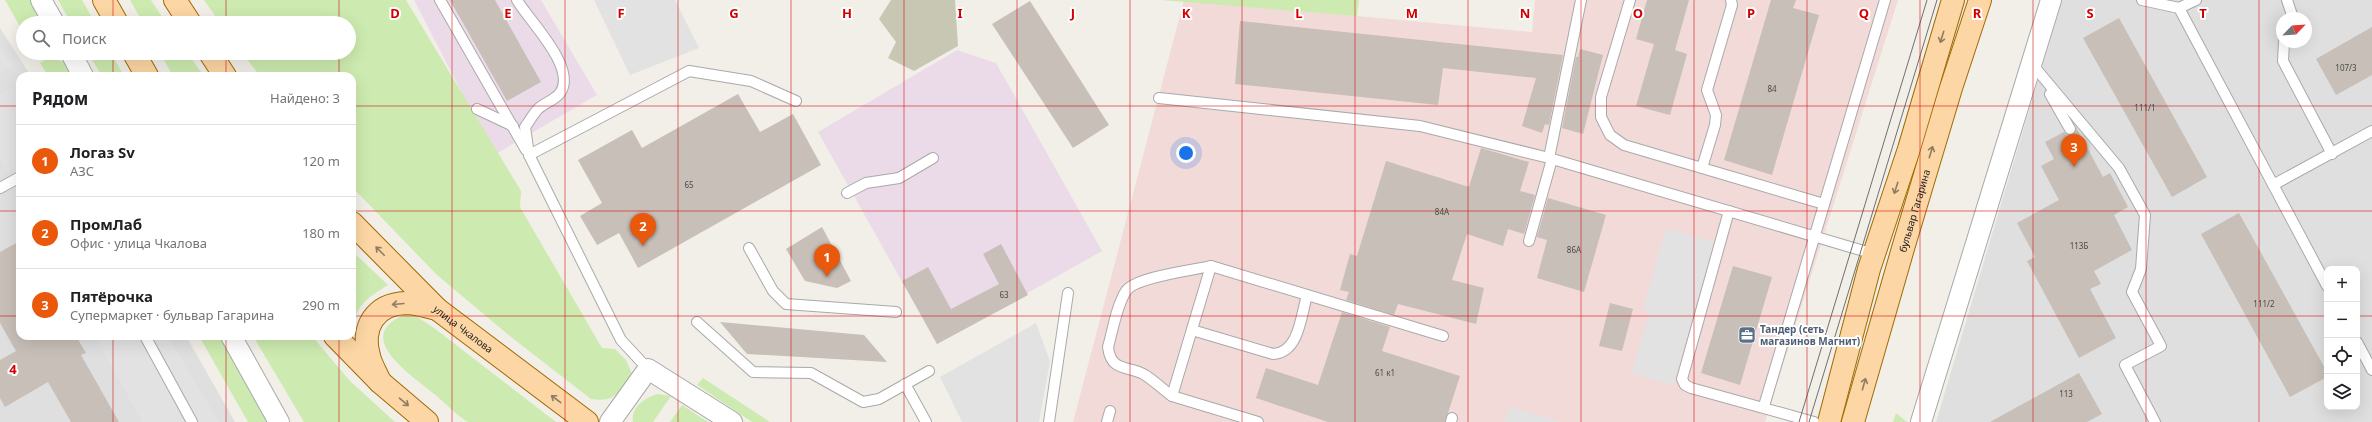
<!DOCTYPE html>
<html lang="ru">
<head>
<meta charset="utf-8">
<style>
	:root { --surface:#fff; --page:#f6f6f6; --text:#202124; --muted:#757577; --line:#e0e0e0; --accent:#ea580c }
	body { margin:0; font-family:"Noto Sans",sans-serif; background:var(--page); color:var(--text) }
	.controls { position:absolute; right:12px; bottom:12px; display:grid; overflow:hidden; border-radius:8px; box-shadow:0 4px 16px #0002 }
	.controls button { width:36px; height:36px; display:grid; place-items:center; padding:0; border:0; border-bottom:1px solid var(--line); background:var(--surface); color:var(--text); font:20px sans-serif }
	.compass { position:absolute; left:2276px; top:12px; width:36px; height:36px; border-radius:50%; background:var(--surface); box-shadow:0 4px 16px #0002; rotate:65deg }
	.you { position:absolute; left:1186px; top:153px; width:14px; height:14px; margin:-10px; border:3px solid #fff; border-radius:50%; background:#1a73e8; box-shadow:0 0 0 6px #1a73e833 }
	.badge { display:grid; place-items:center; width:26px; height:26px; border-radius:50%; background:var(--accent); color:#fff; font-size:13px; font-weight:700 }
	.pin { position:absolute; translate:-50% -33px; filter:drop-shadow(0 1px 2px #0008) }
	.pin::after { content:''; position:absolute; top:21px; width:14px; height:12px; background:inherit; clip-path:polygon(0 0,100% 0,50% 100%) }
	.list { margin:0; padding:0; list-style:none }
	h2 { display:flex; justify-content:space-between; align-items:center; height:52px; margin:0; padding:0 16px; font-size:17px }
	h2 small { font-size:13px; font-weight:400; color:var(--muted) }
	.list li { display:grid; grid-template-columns:26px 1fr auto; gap:12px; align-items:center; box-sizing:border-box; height:72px; padding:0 16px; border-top:1px solid var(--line) }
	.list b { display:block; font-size:15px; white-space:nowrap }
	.list p { margin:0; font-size:13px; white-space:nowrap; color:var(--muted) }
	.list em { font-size:13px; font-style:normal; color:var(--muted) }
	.icon { flex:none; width:22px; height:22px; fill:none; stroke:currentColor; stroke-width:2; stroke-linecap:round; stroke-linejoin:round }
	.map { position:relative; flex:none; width:2372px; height:422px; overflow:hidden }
	.search { position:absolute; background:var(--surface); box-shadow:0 4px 16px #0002; left:16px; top:16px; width:340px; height:44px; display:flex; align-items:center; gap:10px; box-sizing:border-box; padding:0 14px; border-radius:22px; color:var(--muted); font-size:15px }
	.panel { position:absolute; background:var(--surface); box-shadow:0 4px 16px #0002; left:16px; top:72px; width:340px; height:268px; border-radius:12px }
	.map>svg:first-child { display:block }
	.residential { fill:#e0dfdf; fill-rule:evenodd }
	.commercial { fill:#f2dad9 }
	.industrial { fill:#ebdbe8 }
	.construction { fill:#c7c7b4 }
	.grass { fill:#cdebb0 }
	.parking { fill:#e2e2e2 }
	.building { fill:#c7bfb8 }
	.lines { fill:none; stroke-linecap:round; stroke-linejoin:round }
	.service-casing { stroke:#a9a9a9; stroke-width:12 }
	.minor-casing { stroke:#a9a9a9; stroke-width:22 }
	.primary-casing { stroke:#a06b00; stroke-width:24 }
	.service { stroke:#fff; stroke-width:10 }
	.minor { stroke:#fff; stroke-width:20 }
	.primary { stroke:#fcd6a4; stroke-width:22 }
	.tram { stroke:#707070; stroke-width:1 }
	.oneway { stroke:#8f7c63 }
	.grid { fill:none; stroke:#d40000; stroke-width:1; stroke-opacity:0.55 }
	.labels { text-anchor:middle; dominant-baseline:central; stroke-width:4; stroke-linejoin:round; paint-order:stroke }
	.number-label { font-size:8px; fill:#4b4948 }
	.street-label { font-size:10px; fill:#222; stroke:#fff }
	.service-label { font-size:10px; font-weight:bold; fill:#4e5e75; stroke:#fff; text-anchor:start }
	.grid-label { font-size:13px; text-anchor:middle; font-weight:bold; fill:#d40000; stroke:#fff; stroke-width:4; stroke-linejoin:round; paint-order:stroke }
</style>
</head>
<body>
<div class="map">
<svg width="2372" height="422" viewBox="0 0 2372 422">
	<rect width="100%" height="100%" fill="#f2efe9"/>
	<g class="residential">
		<path d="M2062 0H2372V422H1936ZM2282 18H2306V42H2282ZM2327 269H2357V407H2327Z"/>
		<path d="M0 28 31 76H20V336H186L235 422H0Z"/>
	</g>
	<path class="commercial" d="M1184 0 1532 32 1535 0H1898L1765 422H1073Z"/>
	<g class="industrial">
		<path d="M414 0H541L597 95 494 155Z"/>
		<path d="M957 50 996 63 1102 251 937 344 818 132Z"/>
	</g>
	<path class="construction" d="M891 0H955L958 46 914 71 888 58 896 42 879 19Z"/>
	<g class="grass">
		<path d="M5 0H30L43 23H23V32Z"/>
		<path d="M58 0H82L95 23H71Z"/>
		<path d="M130 0H151L166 23H143Z"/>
		<path d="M204 0H406L521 191 520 207 602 348 615 349 626 360 632 374C618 392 616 403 591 399L511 337 437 275 352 187V76H260L242 53H349V23H220Z"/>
		<path d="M1160 0H1359L1357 16Z"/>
		<path d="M88 53H111L124 76H102Z"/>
		<path d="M160 53H187L204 76H173Z"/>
		<path d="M50 57 66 63 73 76H48L40 63Z"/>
		<path d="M352 251 388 285C372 295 360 302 354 320L352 318Z"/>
		<path d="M404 315 416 316 434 328 556 422C543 422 476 422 468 422 458 417 442 400 433 393 411 375 352 337 404 315Z"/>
		<path d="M199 336H223L273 422H248Z"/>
		<path d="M253 336H312L350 381 395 422H304Z"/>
		<path d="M703 378 770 422H752L697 385Z"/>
		<path d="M658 394 671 396 653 422H633C630 407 646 397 658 394Z"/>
		<path d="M682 405 708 422H670Z"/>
		<path d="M1896 413 1907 422H1893Z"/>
	</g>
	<g class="parking">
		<path d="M594 0H675L699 48 630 75Z"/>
		<path d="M0 46 12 66 0 73Z"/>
		<path d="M20 83V165L7 172 0 159V94Z"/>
		<path d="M1666 229 1714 242 1673 385 1632 373 1650 311 1643 309Z"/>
		<path d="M1036 323 1050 361 1039 422H962L940 377Z"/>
		<path d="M95 336H168L219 422H142Z"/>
		<path d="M1510 407 1561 422H1505Z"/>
	</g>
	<g class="building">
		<path d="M450 0H495L541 82 507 101Z"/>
		<path d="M1647 0H1689L1675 50 1687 54 1670 115 1636 106 1654 44 1636 39Z"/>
		<path d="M1771 0H1796L1793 8 1819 15 1772 175 1724 160Z"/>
		<path d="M1030 1 1109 125 1073 148 992 24Z"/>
		<path d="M2119 18 2207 177 2172 197 2083 38Z"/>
		<path d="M1240 21 1563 55 1549 125 1545 124 1542 133 1522 126 1536 78 1443 68 1438 105 1235 84Z"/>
		<path d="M2372 27V75L2336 95 2316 59Z"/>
		<path d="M1580 49 1603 55 1583 134 1562 128 1576 57H1578Z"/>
		<path d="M738 94 760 132 793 114 821 165 638 268 619 233 597 245 580 216 602 203 578 160 632 130 642 148Z"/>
		<path d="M2076 127 2103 177 2110 173 2128 207 2114 215 2132 250 2094 271 2101 284 2090 289 2116 338 2079 358 2027 261 2035 257 2017 223 2059 200 2041 166 2054 159 2045 142 2064 132 2067 135H2073Z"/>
		<path d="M1481 148 1529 162 1520 191 1535 195 1524 234 1508 229 1503 246 1467 234 1452 280 1484 288 1476 324 1398 304 1394 315 1346 300 1349 292 1340 290 1350 254 1357 256 1386 161 1469 187Z"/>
		<path d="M1548 198 1606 215 1584 292 1537 278 1547 240 1537 237Z"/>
		<path d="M2239 213 2327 372V377L2290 397 2201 234Z"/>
		<path d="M822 227 851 281 837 288 805 281 786 249Z"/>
		<path d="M20 241V336H76L86 353 81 355 119 422H71L48 382 5 407 0 398V360L16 351 0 323V252Z"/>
		<path d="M1001 244 1028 295 937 344 902 281 928 267 951 309 999 284 983 254Z"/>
		<path d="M1733 266 1772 277 1740 385 1701 373Z"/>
		<path d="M1610 303 1633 309 1622 351 1599 346Z"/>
		<path d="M1342 312 1390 327 1382 351 1460 376 1445 422H1328L1256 398 1266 368 1318 385Z"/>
		<path d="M720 322 864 335 887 362 747 354Z"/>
		<path d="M2079 373 2102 414 2087 422H1990Z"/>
	</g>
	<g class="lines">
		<defs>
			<g id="service">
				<path d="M440 0 526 150"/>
				<path d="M517 0C529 21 578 68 560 93 555 100 544 103 538 109 533 114 529 122 525 127L529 155"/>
				<path d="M1630 0 1601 97V117L1610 135 1624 145 1702 168"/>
				<path d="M1731 0 1732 5 1707 90 1716 115 1715 125 1702 168 1824 204"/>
				<path d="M2142 0 2179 8 2327 286"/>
				<path d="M2287 0 2293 18"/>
				<path d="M2179 8 2196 0"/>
				<path d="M2284 42 2283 61 2332 154"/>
				<path d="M2032 64 2119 168 2145 215 2141 269 2132 292 2161 346 2125 365 2155 422"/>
				<path d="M2050 94 2070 129"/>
				<path d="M1159 98 1420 126 1549 158 1874 254"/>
				<path d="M477 109 513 126"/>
				<path d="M1549 158 1581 0"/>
				<path d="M2273 185 2372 131"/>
				<path d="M0 188 20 177"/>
				<path d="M847 193 866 183 899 178 933 158"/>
				<path d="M1729 211 1682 379 1685 385 1691 388 1814 422"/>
				<path d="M1529 241 1552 159"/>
				<path d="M749 248 773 291 786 304 896 312"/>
				<path d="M697 322 753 372 811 373 863 402 879 399 929 371"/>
				<path d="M1192 330 1273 354C1299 353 1301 316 1307 295"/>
				<path d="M145 336 192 422"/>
				<path d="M2357 342 2372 370"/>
				<path d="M648 369 621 340 529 155 689 71 751 81 796 101"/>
				<path d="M905 384 926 422"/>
				<path d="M1172 396C1163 389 1154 381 1145 375 1129 365 1111 373 1108 347 1113 330 1116 307 1126 291 1135 277 1194 270 1211 266"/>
				<path d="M1764 406 1885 0"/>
				<path d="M1049 422 1068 293"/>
				<path d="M1107 422 1110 411"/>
				<path d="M1258 422 1172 396 1211 266 1443 336"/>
				<path d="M1451 422 1452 418"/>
			</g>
			<g id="minor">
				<path d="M41 0 54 23"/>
				<path d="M71 53 83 76"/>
				<path d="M231 336 279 422"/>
				<path d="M610 422 648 369 732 422"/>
				<path d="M1921 422 2051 0"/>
			</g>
			<g id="primary">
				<path d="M104 0 117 23"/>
				<path d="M175 0 190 23"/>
				<path d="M134 53 147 76"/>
				<path d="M210 53 225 76"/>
				<path id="s1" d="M352 223 437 309 587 422"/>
				<path d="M335 336 380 382 427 422"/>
				<path d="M380 382C377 374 371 365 369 356 361 327 375 304 406 303 416 303 427 307 437 309"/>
				<path d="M1829 422 1869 269 1909 149 1953 0"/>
				<path id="s2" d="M1853 422 1904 245 1951 88 1980 0"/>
			</g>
		</defs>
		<use href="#service" class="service-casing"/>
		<use href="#minor" class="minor-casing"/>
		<use href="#primary" class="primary-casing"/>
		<use href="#service" class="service"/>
		<use href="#minor" class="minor"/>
		<use href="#primary" class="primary"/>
		<g class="tram">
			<path d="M1799 422 1927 0"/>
			<path d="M1809 422 1937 0"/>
		</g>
	</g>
	<defs><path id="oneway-shaft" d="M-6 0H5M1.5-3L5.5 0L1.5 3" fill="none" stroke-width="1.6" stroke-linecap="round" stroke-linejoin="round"/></defs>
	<g class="oneway">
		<use href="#oneway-shaft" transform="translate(1942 37) rotate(107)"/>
		<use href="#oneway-shaft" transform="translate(1931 152) rotate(-73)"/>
		<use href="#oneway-shaft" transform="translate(1896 188) rotate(108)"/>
		<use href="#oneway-shaft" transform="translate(380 251) rotate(-135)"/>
		<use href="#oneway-shaft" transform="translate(398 304) rotate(175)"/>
		<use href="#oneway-shaft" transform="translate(1864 384) rotate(-74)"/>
		<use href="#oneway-shaft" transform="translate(556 399) rotate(-143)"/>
		<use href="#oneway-shaft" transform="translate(404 402) rotate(40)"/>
	</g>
	<path class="grid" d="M113 0V23M226 0V23M339 0V23M452 0V422M565 0V422M678 0V422M791 0V422M904 0V422M1017 0V422M1130 0V422M1242 0V422M1355 0V422M1468 0V422M1581 0V422M1694 0V422M1807 0V422M1920 0V422M2033 0V422M2146 0V422M2259 0V422M113 53V76M226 53V76M339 53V76M0 106H20M352 106H2372M0 211H20M352 211H2372M0 316H20M352 316H2327M2357 316H2372M113 336V422M226 336V422M339 336V422"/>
	<defs>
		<symbol id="office-square" viewBox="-11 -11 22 22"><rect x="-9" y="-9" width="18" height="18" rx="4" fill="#5c6f8a" stroke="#fff"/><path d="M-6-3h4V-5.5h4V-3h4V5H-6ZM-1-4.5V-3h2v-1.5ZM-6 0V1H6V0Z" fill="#fff"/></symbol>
	</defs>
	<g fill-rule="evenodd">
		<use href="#office-square" x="1737" y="325" width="20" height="20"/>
	</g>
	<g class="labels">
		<g class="number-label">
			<text x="2346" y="67">107/3</text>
			<text x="1772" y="88">84</text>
			<text x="2145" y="107">111/1</text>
			<text x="689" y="184">65</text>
			<text x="1442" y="211">84А</text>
			<text x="2079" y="245">113Б</text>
			<text x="1574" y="249">86А</text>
			<text x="1004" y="294">63</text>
			<text x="2264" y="303">111/2</text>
			<text x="1385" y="372">61 к1</text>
			<text x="2066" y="393">113</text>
		</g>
		<g class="street-label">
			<text stroke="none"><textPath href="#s2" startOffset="220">бульвар Гагарина</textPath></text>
			<text stroke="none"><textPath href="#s1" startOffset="154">улица Чкалова</textPath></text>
		</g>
		<g class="service-label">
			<text x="1760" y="329">Тандер (сеть<tspan x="1760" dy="12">магазинов Магнит)</tspan></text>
		</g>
	</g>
	<g class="grid-label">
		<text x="395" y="18">D</text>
		<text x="508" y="18">E</text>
		<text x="621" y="18">F</text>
		<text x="734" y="18">G</text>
		<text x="847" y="18">H</text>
		<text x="960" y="18">I</text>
		<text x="1073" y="18">J</text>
		<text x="1186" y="18">K</text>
		<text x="1299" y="18">L</text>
		<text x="1412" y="18">M</text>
		<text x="1525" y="18">N</text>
		<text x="1638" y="18">O</text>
		<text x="1751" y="18">P</text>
		<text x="1864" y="18">Q</text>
		<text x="1977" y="18">R</text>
		<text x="2090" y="18">S</text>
		<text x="2203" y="18">T</text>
		<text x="13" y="374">4</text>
	</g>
</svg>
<div class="controls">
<button>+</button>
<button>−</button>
<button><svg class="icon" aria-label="locate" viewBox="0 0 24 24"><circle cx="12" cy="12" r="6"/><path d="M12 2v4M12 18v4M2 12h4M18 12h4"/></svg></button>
<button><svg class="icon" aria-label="layers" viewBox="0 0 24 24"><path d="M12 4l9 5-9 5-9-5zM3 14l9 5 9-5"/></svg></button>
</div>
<svg class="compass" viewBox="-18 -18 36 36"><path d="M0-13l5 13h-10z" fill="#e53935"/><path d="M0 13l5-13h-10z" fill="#757577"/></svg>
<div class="you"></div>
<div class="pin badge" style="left:827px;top:277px">1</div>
<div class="pin badge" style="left:643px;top:246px">2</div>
<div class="pin badge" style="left:2074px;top:167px">3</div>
<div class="search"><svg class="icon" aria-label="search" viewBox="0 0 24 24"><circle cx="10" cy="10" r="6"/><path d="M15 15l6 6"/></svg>Поиск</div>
<section class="panel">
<h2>Рядом<small>Найдено: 3</small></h2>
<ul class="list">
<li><span class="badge">1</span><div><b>Логаз Sv</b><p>АЗС</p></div><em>120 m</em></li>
<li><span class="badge">2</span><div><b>ПромЛаб</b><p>Офис · улица Чкалова</p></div><em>180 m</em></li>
<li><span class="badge">3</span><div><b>Пятёрочка</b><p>Супермаркет · бульвар Гагарина</p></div><em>290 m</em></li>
</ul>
</section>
</div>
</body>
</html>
